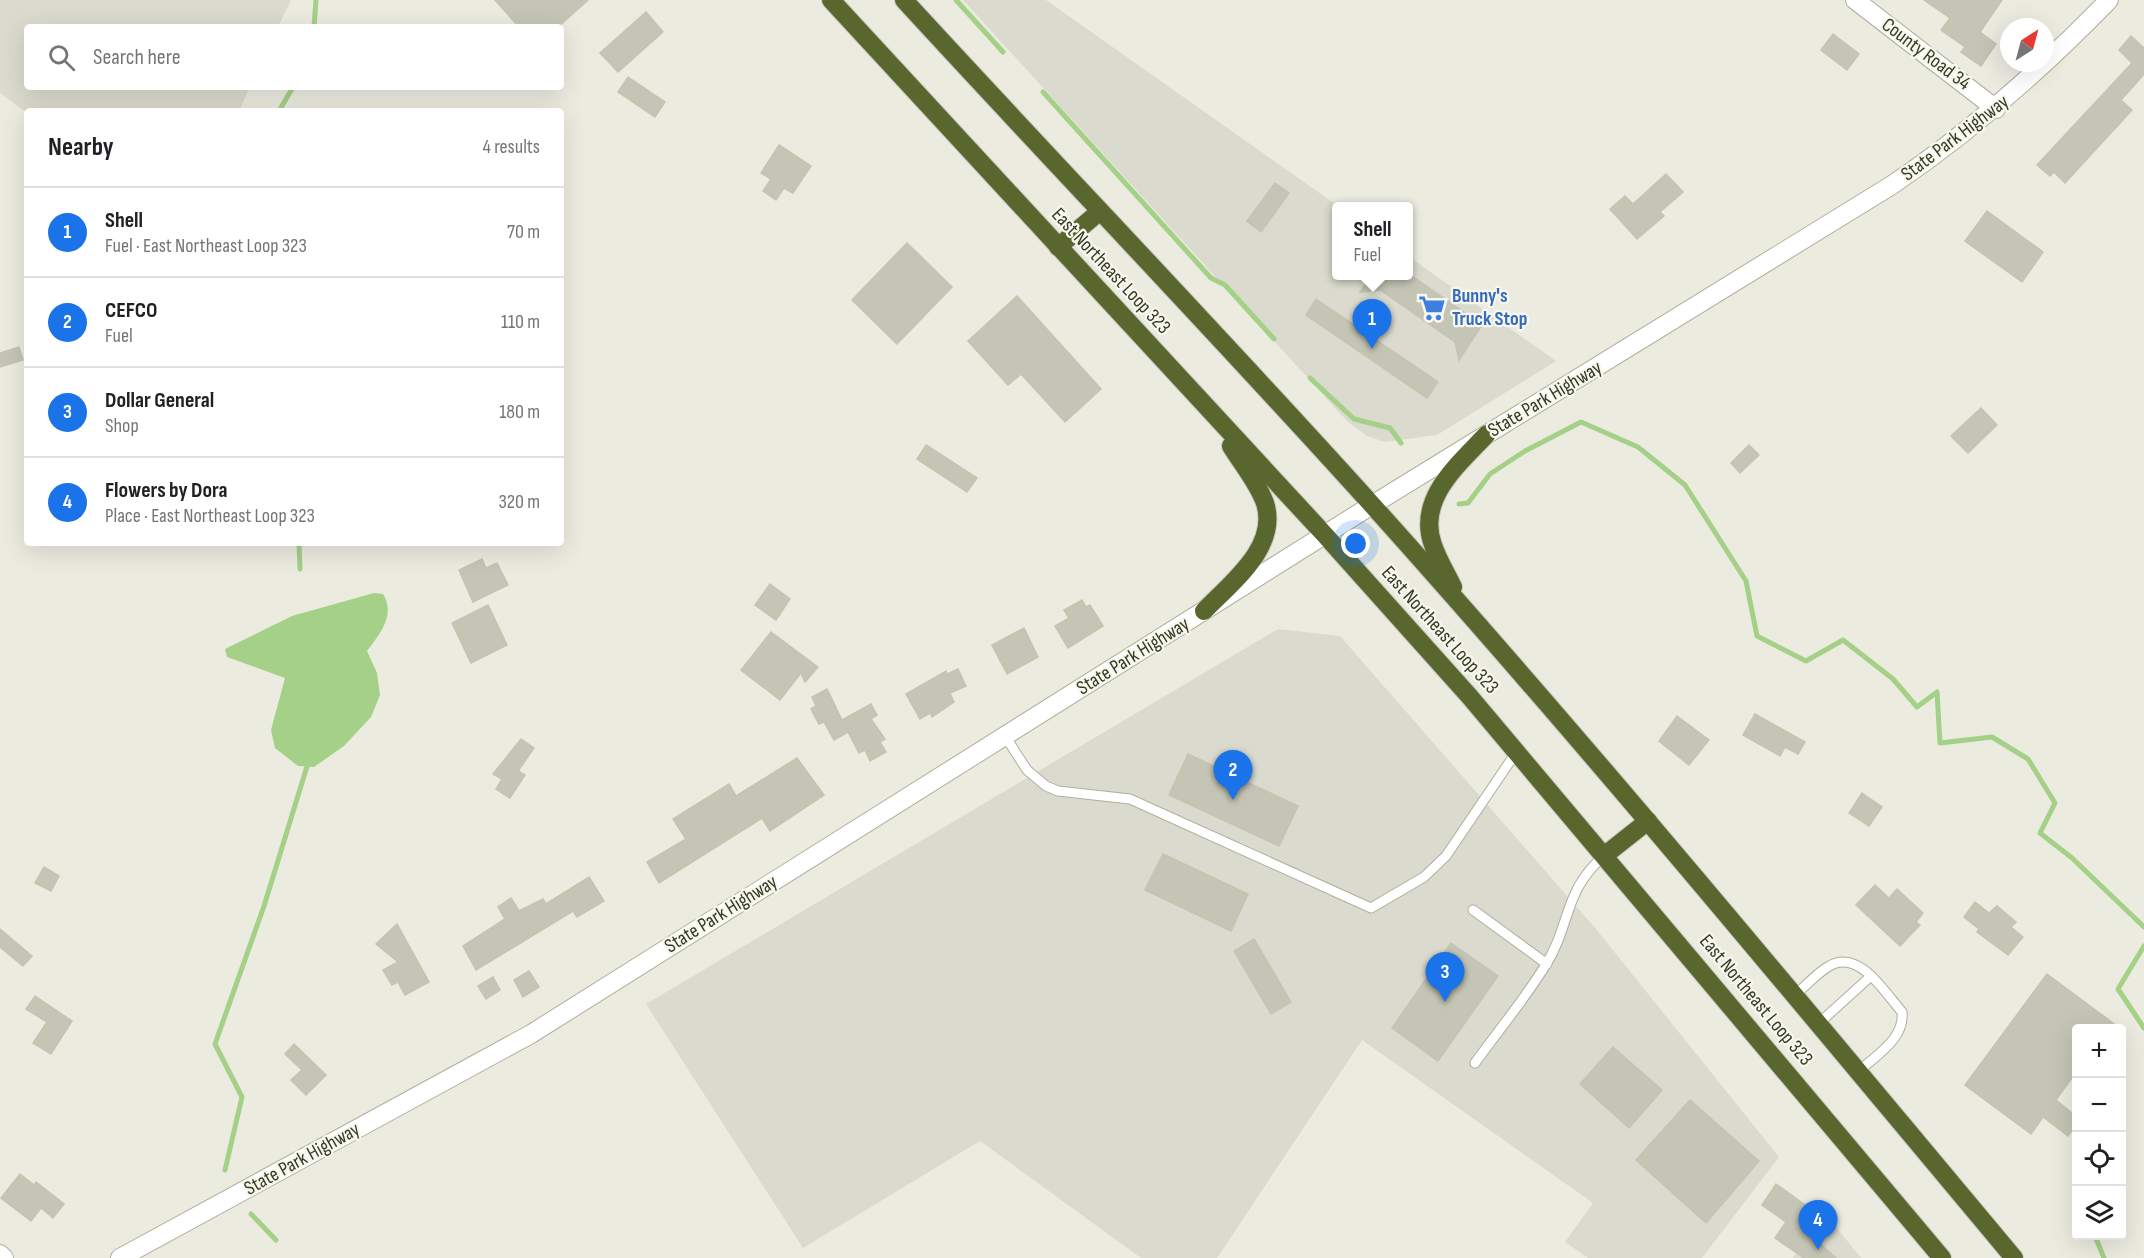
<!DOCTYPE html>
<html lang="en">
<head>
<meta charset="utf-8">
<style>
	:root { --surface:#fff; --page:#f2f2f2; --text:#202124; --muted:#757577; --line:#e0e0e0; --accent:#1a73e8 }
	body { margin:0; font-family:"Sofia Sans Condensed",sans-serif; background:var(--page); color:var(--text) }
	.controls { position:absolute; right:18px; bottom:18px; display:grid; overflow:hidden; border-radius:6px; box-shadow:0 6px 24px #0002 }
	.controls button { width:54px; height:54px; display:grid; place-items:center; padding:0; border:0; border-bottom:2px solid var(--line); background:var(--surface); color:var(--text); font:30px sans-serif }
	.compass { position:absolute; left:2000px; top:18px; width:54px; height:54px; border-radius:50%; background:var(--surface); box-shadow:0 6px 24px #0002; rotate:36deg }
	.you { position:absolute; left:1356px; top:544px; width:21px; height:21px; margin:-15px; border:4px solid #fff; border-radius:50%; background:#1a73e8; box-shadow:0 0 0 9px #1a73e833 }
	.badge { display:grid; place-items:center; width:39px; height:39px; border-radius:50%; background:var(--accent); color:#fff; font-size:20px; font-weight:700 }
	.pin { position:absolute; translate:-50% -50px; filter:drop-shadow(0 2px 3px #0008) }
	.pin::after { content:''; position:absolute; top:32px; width:21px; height:18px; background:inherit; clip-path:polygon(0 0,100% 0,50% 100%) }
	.popup { position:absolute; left:1332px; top:202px; width:81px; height:78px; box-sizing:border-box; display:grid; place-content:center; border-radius:6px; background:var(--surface); filter:drop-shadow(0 2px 4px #0005); font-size:20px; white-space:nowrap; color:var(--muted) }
	.popup b { font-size:22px; color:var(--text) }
	.popup::after { content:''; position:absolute; left:50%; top:100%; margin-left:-12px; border:12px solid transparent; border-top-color:var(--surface) }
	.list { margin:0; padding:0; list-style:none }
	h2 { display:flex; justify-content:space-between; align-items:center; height:78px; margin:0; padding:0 24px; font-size:26px }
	h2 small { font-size:20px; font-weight:400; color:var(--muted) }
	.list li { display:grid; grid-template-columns:39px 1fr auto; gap:18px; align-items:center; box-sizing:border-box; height:90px; padding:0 24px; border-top:2px solid var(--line) }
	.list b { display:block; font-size:22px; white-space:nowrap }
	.list p { margin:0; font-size:20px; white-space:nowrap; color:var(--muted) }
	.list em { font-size:20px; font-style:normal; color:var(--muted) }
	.icon { flex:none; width:33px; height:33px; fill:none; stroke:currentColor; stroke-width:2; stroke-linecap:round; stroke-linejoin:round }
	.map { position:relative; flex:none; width:2144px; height:1258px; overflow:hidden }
	.search { position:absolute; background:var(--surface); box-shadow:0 6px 24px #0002; left:24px; top:24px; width:540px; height:66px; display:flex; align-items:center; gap:15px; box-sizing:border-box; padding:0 21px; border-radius:6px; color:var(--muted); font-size:22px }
	.panel { position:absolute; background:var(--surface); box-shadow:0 6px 24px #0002; left:24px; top:108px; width:540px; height:438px; border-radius:6px }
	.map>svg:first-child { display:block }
	.built { fill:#dadace }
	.water { fill:#a4d087 }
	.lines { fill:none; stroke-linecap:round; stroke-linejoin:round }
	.stream { stroke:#a4d087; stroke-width:5 }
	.building { fill:#c5c5b5; stroke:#c3c4b2; stroke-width:1.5 }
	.lane-casing { stroke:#adaf9f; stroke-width:11 }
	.street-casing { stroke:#adaf9f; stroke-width:20 }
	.secondary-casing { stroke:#aeb099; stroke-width:20 }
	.highway-casing { stroke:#c7c8c1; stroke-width:20 }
	.lane { stroke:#fff; stroke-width:9 }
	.street { stroke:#fff; stroke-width:18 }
	.secondary { stroke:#fff; stroke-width:18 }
	.highway { stroke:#59662d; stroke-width:18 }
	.labels { text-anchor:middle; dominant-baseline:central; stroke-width:4.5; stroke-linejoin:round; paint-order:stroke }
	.street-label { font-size:20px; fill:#363b21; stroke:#f7f7f0 }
	.shop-label { font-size:20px; font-weight:bold; fill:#366cbe; stroke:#f7f7f0; text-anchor:start }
</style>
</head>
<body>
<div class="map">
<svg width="2144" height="1258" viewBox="0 0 2144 1258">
	<rect width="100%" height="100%" fill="#ebebe0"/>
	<g class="built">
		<path d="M0 0H291L278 27H27V87H250L239 111 27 113 0 93Z"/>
		<path d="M963 0H1046L1338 206 1336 276H1408V256L1556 361 1437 435 1385 442 1367 436 1348 422Z"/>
		<path d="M1278 629 1340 636 1596 929 1779 1157 1702 1258H1588L1565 1242 1593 1203 1362 1040 1217 1258H1141L980 1141 803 1248 646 1004Z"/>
		<path d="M1824 1212 1861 1258H1793Z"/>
	</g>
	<path class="water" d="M374 593 383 594C396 615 380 634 367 651L377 673 380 695 371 717 344 746 314 767 298 766 275 748 271 730 285 678 227 657 225 649 292 616Z"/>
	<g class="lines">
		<g class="stream">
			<path d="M956 0 1003 52"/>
			<path d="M314 27 316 0"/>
			<path d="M1043 92 1211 278 1225 285 1274 339"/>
			<path d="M279 111 293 87"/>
			<path d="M1310 378 1354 419 1390 428 1401 443"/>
			<path d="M1459 504 1468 503 1490 474 1525 451 1581 422 1638 447 1685 485 1746 581 1757 636 1806 661 1843 640 1893 679 1917 707 1937 692 1940 743 1992 737 2028 759 2055 803 2040 833 2072 858 2144 927"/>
			<path d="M299 543 300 569"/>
			<path d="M2144 946 2118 989 2144 1028"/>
			<path d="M225 1170 242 1097 215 1044 264 906 309 760"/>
			<path d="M251 1214 276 1240"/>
			<path d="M2095 1236 2104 1258"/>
		</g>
	</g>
	<g class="building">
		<path d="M495 0H588L558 27H519Z"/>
		<path d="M1924 0H2002L1980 32 1996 44 1981 66 1961 52 1965 47 1941 30 1950 18Z"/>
		<path d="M646 12 663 32 618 72 600 53Z"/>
		<path d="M1833 34 1859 54 1847 70 1821 50Z"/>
		<path d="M2131 36 2144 48V74L2121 100 2132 110 2065 183 2054 172 2050 176 2037 165 2132 63 2119 50Z"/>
		<path d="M628 77 665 102 655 117 618 92Z"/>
		<path d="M779 145 811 166 793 193 784 188 776 200 763 191 771 179 761 173Z"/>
		<path d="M1666 174 1683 192 1660 212 1664 216 1637 239 1610 209 1625 196 1633 204Z"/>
		<path d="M1275 183 1289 193 1261 232 1247 221Z"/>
		<path d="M1987 211 2043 252 2022 282 1965 241Z"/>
		<path d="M907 243 952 287 897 344 852 300Z"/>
		<path d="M1372 276H1412L1482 325 1459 360 1455 342 1380 290 1360 292Z"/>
		<path d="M1017 296 1101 389 1065 422 1021 374 1008 385 968 341Z"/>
		<path d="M1316 299 1438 382 1427 398 1306 315Z"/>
		<path d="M19 347 23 360 0 367V353Z"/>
		<path d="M1981 408 1997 425 1968 453 1951 436Z"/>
		<path d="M926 445 977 478 967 492 917 459Z"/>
		<path d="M1749 445 1759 455 1740 473 1731 463Z"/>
		<path d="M482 559 486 568 497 563 508 585 473 602 459 570Z"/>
		<path d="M770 584 790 599 776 620 755 605Z"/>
		<path d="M1082 600 1086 607 1090 605 1103 626 1068 648 1055 626 1069 618 1064 610Z"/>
		<path d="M488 605 507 645 471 663 452 623Z"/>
		<path d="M1024 628 1038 657 1007 674 992 645Z"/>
		<path d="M771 632 818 667 805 682 801 673 780 700 741 670Z"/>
		<path d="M958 669 966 686 950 693 954 702 932 717 930 713 920 719 906 694 946 671 947 674Z"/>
		<path d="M827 689 842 720 871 704 877 715 871 719 885 739 880 742 886 752 870 761 865 750 859 753 848 732 834 740 824 722 819 724 811 709 816 706 812 697Z"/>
		<path d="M1755 714 1805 742 1798 754 1785 747 1780 756 1743 735Z"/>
		<path d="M1677 716 1709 740 1689 765 1659 741Z"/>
		<path d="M521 739 534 748 518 771 525 775 510 798 496 789 502 779 493 774Z"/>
		<path d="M1188 754 1298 806 1279 846 1169 795Z"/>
		<path d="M797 758 824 795 770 831 762 818 659 883 647 862 686 839 673 819 729 784 736 796Z"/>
		<path d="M1862 793 1882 807 1869 826 1849 813Z"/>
		<path d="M1163 854 1248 894 1231 931 1145 890Z"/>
		<path d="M44 867 59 876 51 891 35 883Z"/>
		<path d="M589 877 604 901 577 917 573 911 476 970 463 946 505 919 498 907 511 898 519 911 543 899 546 904Z"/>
		<path d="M1875 885 1889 898 1897 889 1923 913 1916 922 1920 925 1900 946 1856 905Z"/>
		<path d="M1975 902 1989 913 1997 906 2016 922 2011 927 2023 937 2008 955 1977 932 1979 929 1964 917Z"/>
		<path d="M397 924 429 982 405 995 398 982 392 985 383 970 398 962 376 944Z"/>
		<path d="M0 929 32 956 23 966 0 947Z"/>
		<path d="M1254 939 1291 1002 1271 1014 1234 951Z"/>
		<path d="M1451 943 1498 976 1438 1061 1392 1028Z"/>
		<path d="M529 971 539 987 523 997 514 980Z"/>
		<path d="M2047 974 2121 1029H2076V1072L2056 1100 2076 1116V1125L2068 1136 2043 1117 2031 1134 1965 1085Z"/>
		<path d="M493 977 500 990 486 999 478 986Z"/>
		<path d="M35 996 72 1021 51 1054 33 1043 47 1022 26 1009Z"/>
		<path d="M294 1044 326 1075 306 1095 291 1080 302 1070 285 1054Z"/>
		<path d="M1613 1047 1662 1090 1629 1128 1580 1084Z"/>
		<path d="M1690 1100 1759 1161 1706 1223 1636 1160Z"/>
		<path d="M20 1174 34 1185 36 1182 64 1204 53 1218 41 1208 31 1221 1 1198Z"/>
		<path d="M1776 1184 1815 1212 1804 1229 1836 1258H1804L1775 1238 1786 1222 1762 1205Z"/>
	</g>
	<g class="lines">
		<defs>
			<g id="lane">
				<path d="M1005 736 1027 770 1046 786 1058 791 1130 799 1371 908 1424 877 1446 856 1517 751"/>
				<path d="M1473 910 1547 964"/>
				<path d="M1794 996C1806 986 1821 968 1836 963 1863 955 1886 994 1902 1012 1905 1039 1876 1055 1858 1072"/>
				<path d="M1818 1024 1871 976"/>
				<path d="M1475 1063C1498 1031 1524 1000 1545 966 1571 926 1563 890 1605 855"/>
			</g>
			<g id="street">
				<path d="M1855 0 1996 109"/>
				<path d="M0 1254 4 1258"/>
			</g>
			<path id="secondary" d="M120 1258 531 1034 1372 505 1892 185C1973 130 2041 70 2109 0"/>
			<g id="highway">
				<path d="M831 0 1325 535 1470 697 1942 1258"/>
				<path d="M904 0C1060 170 1220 336 1374 507 1594 752 1803 1006 2014 1258"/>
				<path d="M1058 247 1099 212"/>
				<path d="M1453 587C1447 574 1438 560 1433 545 1416 499 1459 464 1487 434"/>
				<path d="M1204 611C1231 583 1279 547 1265 503 1258 483 1242 464 1231 446"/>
				<path d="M1605 855 1648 821"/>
			</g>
		</defs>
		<use href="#lane" class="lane-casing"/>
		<use href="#street" class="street-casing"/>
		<use href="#secondary" class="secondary-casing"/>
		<use href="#highway" class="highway-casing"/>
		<use href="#lane" class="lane"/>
		<use href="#street" class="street"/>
		<use href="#secondary" class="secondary"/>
		<use href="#highway" class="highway"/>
	</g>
	<defs>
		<symbol id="supermarket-bare" viewBox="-9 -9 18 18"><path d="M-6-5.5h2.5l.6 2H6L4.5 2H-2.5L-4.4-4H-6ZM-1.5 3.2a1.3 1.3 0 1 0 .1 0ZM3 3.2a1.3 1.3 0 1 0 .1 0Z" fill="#3f7fe0" stroke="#f7f7f0" stroke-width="2.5" paint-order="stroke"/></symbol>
	</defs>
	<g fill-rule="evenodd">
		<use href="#supermarket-bare" x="1413" y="289" width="38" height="38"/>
	</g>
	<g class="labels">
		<g class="street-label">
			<text transform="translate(1926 54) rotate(37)">County Road 34</text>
			<text transform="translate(1955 138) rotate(-37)">State Park Highway</text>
			<text transform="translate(1111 271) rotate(47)">East Northeast Loop 323</text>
			<text transform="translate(1545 399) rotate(-31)">State Park Highway</text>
			<text transform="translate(1440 630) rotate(48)">East Northeast Loop 323</text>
			<text transform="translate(1133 656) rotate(-32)">State Park Highway</text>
			<text transform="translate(721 914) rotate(-32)">State Park Highway</text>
			<text transform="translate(1756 1000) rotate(50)">East Northeast Loop 323</text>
			<text transform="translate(302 1159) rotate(-29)">State Park Highway</text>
		</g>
		<g class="shop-label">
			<text x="1452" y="296">Bunny's<tspan x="1452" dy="23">Truck Stop</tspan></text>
		</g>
	</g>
</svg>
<div class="controls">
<button>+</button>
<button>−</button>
<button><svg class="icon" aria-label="locate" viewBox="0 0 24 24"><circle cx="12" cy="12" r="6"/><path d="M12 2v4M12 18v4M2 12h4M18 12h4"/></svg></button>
<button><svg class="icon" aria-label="layers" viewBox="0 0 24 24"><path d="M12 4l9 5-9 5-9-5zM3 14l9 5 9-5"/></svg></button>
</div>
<svg class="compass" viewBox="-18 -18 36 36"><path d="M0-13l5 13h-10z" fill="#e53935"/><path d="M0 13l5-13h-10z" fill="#757577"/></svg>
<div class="you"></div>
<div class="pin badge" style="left:1372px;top:349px">1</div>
<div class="popup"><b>Shell</b>Fuel</div>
<div class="pin badge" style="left:1233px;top:800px">2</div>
<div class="pin badge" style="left:1445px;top:1002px">3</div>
<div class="pin badge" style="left:1818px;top:1250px">4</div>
<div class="search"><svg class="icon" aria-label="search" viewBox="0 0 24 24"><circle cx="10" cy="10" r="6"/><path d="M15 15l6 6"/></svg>Search here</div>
<section class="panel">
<h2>Nearby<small>4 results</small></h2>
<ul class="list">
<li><span class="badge">1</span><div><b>Shell</b><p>Fuel · East Northeast Loop 323</p></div><em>70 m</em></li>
<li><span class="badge">2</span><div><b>CEFCO</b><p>Fuel</p></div><em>110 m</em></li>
<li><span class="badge">3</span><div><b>Dollar General</b><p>Shop</p></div><em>180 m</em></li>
<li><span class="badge">4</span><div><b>Flowers by Dora</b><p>Place · East Northeast Loop 323</p></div><em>320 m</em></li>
</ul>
</section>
</div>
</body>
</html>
